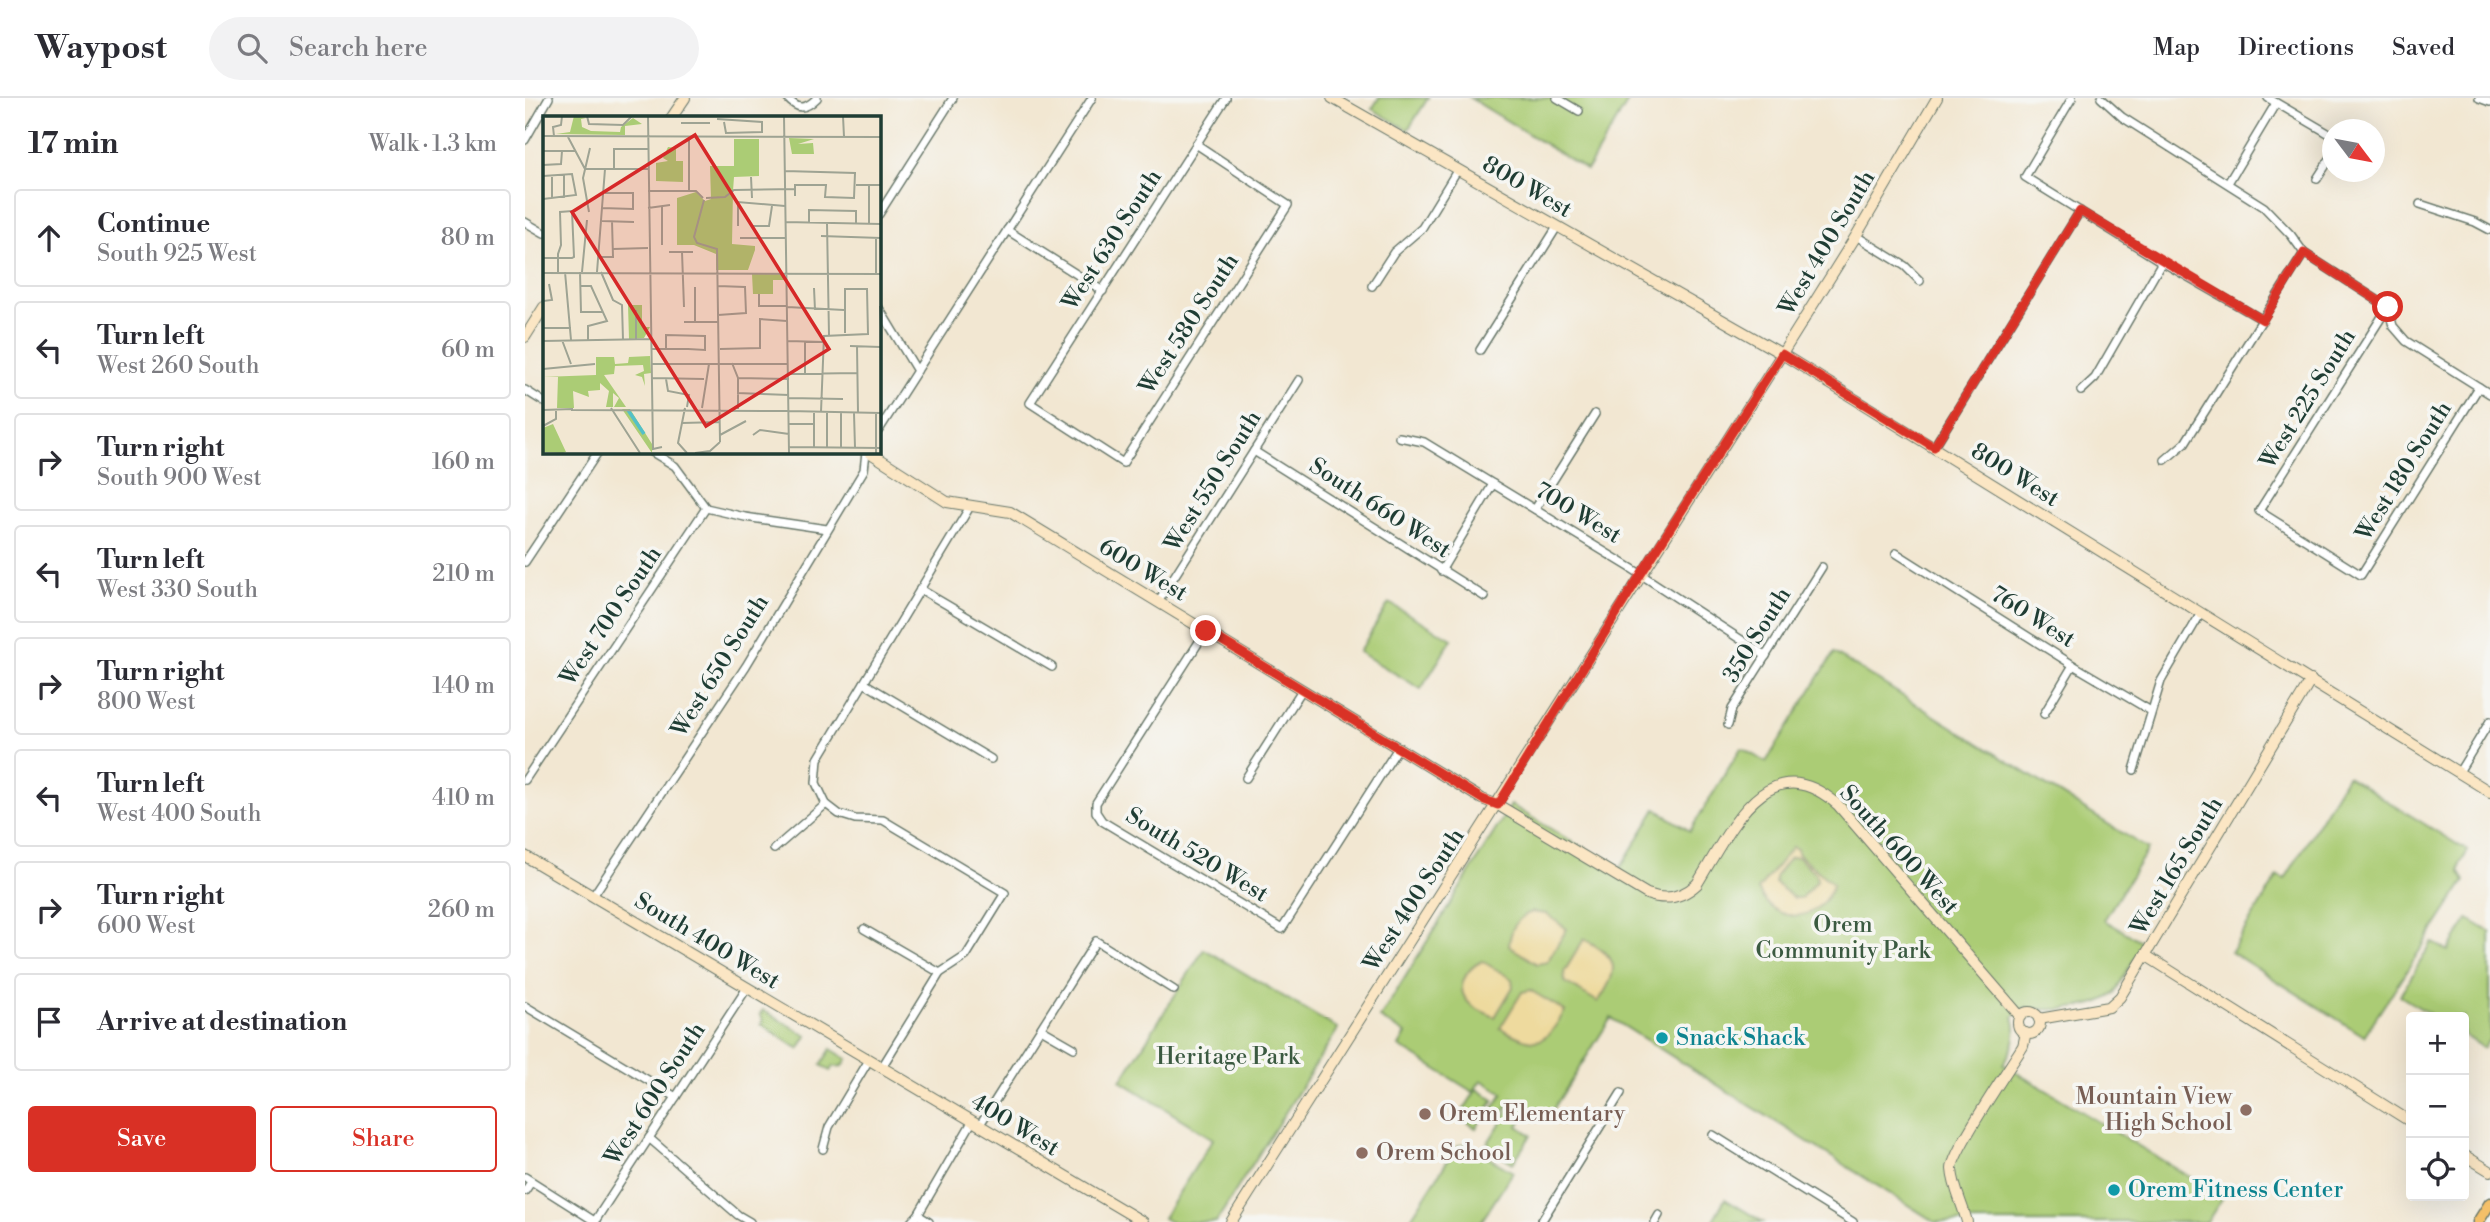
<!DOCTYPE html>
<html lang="en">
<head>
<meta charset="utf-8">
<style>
	:root { --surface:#fff; --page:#f2f2f3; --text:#2b2b33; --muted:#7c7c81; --line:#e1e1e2; --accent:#d93025 }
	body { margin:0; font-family:"Libre Bodoni",serif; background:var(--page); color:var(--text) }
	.controls { position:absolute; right:21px; bottom:21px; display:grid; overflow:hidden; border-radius:7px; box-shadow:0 7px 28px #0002 }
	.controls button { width:63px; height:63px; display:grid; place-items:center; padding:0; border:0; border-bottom:2px solid var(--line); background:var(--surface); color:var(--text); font:35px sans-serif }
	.compass { position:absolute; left:1797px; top:21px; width:63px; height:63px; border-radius:50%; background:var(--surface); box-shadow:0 7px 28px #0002; rotate:122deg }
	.stop { position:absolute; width:21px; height:21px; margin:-16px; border:5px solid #d93025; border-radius:50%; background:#fff }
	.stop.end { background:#d93025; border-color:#fff; box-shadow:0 2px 7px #0008 }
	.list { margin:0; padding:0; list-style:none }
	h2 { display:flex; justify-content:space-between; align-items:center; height:91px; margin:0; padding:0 28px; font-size:30px }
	h2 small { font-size:23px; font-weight:400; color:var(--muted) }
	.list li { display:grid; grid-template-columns:46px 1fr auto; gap:21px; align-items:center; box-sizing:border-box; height:98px; margin:0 14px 14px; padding:0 14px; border:2px solid var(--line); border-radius:7px }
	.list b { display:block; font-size:26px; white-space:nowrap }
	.list p { margin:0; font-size:23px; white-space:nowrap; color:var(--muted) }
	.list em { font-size:23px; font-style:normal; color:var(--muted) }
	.actions { display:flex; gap:14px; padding:21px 28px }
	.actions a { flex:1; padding:16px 0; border:2px solid var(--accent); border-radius:7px; text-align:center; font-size:24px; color:var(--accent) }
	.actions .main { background:var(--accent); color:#fff }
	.icon { flex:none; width:38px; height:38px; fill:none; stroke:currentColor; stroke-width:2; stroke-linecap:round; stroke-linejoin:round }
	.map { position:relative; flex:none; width:1965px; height:1124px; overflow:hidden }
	header { display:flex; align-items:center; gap:42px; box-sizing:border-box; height:98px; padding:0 35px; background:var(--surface); border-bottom:2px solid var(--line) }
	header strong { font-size:33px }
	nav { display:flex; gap:38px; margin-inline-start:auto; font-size:24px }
	.search { width:490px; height:63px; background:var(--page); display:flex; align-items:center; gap:18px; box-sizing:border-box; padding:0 24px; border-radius:38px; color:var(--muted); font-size:26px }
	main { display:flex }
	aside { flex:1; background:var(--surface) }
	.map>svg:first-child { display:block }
	.green { fill:#abcc75; stroke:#658454; stroke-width:2 }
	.sand { fill:#eeda9e; stroke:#868c69; stroke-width:2; fill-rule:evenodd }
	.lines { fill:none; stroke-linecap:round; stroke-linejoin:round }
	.street-casing { stroke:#69786b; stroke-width:10 }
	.secondary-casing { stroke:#69786b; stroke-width:12 }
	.primary-casing { stroke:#69786b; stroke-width:13 }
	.street { stroke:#fff; stroke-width:7 }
	.secondary { stroke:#fbe6c4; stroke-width:10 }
	.primary { stroke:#f5c16b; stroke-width:10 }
	.route { stroke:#d93025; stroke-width:9 }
	.culture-dot { fill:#0f9aa8; stroke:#f6f6f2; stroke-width:2.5 }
	.education-dot { fill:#8d6e63; stroke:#f6f6f2; stroke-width:2.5 }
	.labels { text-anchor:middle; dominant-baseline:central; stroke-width:7; stroke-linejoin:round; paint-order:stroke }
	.street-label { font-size:23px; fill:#1f3d34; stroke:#f6f6f2 }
	.park-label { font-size:23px; fill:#3b5a41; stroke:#f6f6f2 }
	.culture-label { font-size:23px; fill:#0d838f; stroke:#f6f6f2; text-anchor:start }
	.education-label { font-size:23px; fill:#785e54; stroke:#f6f6f2; text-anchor:start }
	.inset-river { fill:none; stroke:#53c0c8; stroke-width:3.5 }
	.inset-road { fill:none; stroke:#9ea393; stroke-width:2 }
	.view { fill:#d62828; fill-opacity:0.15; stroke:#d62828; stroke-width:3.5 }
	.inset-edge { fill:none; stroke:#1f3d34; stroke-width:3.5 }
</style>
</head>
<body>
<header>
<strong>Waypost</strong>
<div class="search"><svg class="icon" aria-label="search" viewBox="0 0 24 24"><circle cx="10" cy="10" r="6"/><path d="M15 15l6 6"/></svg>Search here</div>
<nav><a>Map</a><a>Directions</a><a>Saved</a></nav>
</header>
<main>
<aside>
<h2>17 min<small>Walk · 1.3 km</small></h2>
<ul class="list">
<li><svg class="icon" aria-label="ahead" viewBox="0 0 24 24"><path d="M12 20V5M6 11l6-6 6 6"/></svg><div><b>Continue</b><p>South 925 West</p></div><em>80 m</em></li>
<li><svg class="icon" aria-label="left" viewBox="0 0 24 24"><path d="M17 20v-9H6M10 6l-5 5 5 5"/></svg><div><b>Turn left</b><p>West 260 South</p></div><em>60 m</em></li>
<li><svg class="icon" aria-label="right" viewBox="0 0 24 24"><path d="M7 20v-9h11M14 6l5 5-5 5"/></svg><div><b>Turn right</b><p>South 900 West</p></div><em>160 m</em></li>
<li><svg class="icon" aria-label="left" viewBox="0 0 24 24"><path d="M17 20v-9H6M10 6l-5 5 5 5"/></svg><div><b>Turn left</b><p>West 330 South</p></div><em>210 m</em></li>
<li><svg class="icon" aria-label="right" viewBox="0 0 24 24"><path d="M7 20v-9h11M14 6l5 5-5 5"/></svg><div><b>Turn right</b><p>800 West</p></div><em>140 m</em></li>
<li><svg class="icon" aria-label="left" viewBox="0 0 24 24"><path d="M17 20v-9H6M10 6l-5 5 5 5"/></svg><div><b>Turn left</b><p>West 400 South</p></div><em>410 m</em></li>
<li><svg class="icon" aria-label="right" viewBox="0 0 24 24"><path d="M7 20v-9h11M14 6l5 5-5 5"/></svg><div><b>Turn right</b><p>600 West</p></div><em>260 m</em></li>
<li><svg class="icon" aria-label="arrive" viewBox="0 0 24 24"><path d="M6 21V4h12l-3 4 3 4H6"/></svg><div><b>Arrive at destination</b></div></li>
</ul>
<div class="actions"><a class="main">Save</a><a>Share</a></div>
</aside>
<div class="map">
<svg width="1965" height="1124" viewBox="0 0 1965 1124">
	<rect width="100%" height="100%" fill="#f6f6f2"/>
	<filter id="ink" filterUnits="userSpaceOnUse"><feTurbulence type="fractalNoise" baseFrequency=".0143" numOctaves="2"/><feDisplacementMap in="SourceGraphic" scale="14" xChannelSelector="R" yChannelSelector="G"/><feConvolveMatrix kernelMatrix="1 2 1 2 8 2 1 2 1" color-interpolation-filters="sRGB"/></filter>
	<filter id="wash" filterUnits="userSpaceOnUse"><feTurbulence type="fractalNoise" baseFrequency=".00686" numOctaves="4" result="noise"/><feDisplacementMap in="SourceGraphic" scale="28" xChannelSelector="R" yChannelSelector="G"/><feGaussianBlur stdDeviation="1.57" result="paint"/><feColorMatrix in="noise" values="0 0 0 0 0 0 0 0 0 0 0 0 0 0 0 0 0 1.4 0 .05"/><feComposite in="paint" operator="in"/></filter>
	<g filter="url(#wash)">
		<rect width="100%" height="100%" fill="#f2e7d2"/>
		<g class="green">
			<path d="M854 0H903L883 32 847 11Z"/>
			<path d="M945 0H1105L1062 72Z"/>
			<path d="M864 505 927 541 896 591 834 554Z"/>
			<path d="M1309 555 1623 751 1579 822 1619 845 1589 895C1574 911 1523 914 1501 909L1488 919C1494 938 1488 951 1478 966L1698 1099 1682 1124H1410L1086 920 1022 1021 1003 1011 993 1028 1006 1037 988 1065 961 1048 990 1002 987 1001 975 1020 966 1014 978 995 956 982 948 994 874 948 881 936 855 920 986 707 1094 772 1131 711 1165 733 1216 650 1241 664Z"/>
			<path d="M1822 678 1943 753 1935 766 1934 773 1940 783 1839 938 1706 854 1753 778 1760 781Z"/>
			<path d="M1943 821 1965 834V940L1959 950 1939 937V919H1910L1875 898 1907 844 1923 853Z"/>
			<path d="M679 851 813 931 691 1124H645L638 1120 688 1041 596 983Z"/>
			<path d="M238 912 282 938 274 951 236 926 238 923 235 916Z"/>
			<path d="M306 951 322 961 318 968 308 969 305 973 296 967Z"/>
			<path d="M952 991 969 1002 951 1030 934 1019Z"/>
			<path d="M940 1046 988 1074 956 1124 884 1123 932 1048Z"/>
			<path d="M1200 1101 1238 1124H1187Z"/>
		</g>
		<g class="sand">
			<path d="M1267 749 1272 751 1274 757 1308 786C1296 825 1251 829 1233 792ZM1273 759 1291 776 1292 783 1276 800H1269L1250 785V779L1265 760Z"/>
			<path d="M1007 814 1021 816 1042 831 1022 864 1012 866 984 848C985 832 992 819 1007 814Z"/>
			<path d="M1059 841C1096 860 1094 872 1073 904L1040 884 1039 874Z"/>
			<path d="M957 863 987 881 988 889 970 919C961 915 951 912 944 905 929 890 941 871 957 863Z"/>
			<path d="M1005 892 1040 913C1018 949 1013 950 975 930L997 894Z"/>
		</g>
	</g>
	<g filter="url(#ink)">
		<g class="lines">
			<defs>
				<g id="street">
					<path d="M262 0C273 12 280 12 292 0"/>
					<path d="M1032 0 1054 13"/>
					<path d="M1547 0 1500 79 1637 164 1738 222"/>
					<path d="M1576 0 1597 19 1739 109 1766 137 1779 155 1863 209 1868 228 1881 243 1965 296"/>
					<path d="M1743 0 1808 38"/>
					<path d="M1954 0 1965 4"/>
					<path d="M0 42 24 0"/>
					<path d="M671 46 763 107 598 365 505 305 701 0"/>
					<path d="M1792 81 1808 56"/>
					<path d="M1703 85 1751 5"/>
					<path d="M1895 106 1950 124 1965 132"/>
					<path d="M354 116 428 0"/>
					<path d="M0 124 19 135"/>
					<path d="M482 132 578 193"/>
					<path d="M1331 138 1380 168 1395 183"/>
					<path d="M847 188 869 154 897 130 933 71"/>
					<path d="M1863 209 1734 413 1836 477 1954 289"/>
					<path d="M354 210 392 273"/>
					<path d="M955 252 1032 129"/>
					<path d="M0 292 19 304"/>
					<path d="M1556 293 1570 280 1637 164"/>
					<path d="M354 332 567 0"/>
					<path d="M874 339 899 344 1106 470 1241 558"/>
					<path d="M1409 349 1555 113"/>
					<path d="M729 353 960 499"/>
					<path d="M127 354 150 368 181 410 220 419 302 431"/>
					<path d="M1640 362 1660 345 1779 155"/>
					<path d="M1010 411 1070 316"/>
					<path d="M1371 455 1548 567 1626 613"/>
					<path d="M0 464 73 354"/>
					<path d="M916 473 968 386"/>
					<path d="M395 491 527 569"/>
					<path d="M633 504 774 282"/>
					<path d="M681 533 571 705V714L577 723 757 831 873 650"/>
					<path d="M339 585 466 661"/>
					<path d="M1519 616 1548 567"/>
					<path d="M1203 627 1207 611 1297 469"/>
					<path d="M1609 672 1636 583 1676 515"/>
					<path d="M1934 674 1965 623"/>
					<path d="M721 680 777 592"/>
					<path d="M0 682 181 410"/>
					<path d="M249 751 301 706"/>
					<path d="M68 798 221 568 339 372 341 354"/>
					<path d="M339 831 415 875"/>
					<path d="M0 908 151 999"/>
					<path d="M516 931 549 950"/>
					<path d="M357 969 415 875 441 858 480 795 358 722 330 721 314 716 301 706 291 685 293 661 446 407"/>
					<path d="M454 1028 571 843 649 892"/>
					<path d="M1188 1037 1328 1124"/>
					<path d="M124 1040 213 1117 225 1124"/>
					<path d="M298 1051 304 1029 344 962"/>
					<path d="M0 1079 71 1124"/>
					<path d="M0 1093 6 1084"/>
					<path d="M393 1117 404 1124"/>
					<path d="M70 1123 222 890"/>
					<path d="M386 1124 393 1117 447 1024"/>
					<path d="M1016 1124 1096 995"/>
					<path d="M1130 1124 1134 1117"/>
				</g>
				<g id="secondary">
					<path d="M807 0 1257 256 1965 694"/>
					<path d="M147 19 160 0"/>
					<path d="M0 239 19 209"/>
					<path d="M344 354 422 404 485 414 957 701 973 707 1122 796C1141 803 1157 800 1172 786 1204 735 1242 644 1313 707L1495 918"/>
					<path d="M0 758 618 1124"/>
					<path d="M1620 857 1886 1024"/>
					<circle cx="1504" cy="925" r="11"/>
					<path d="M1514 921 1584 909 1595 899 1786 582"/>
					<path d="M1939 1057 1965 1073"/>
					<path d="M706 1124 1257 256 1331 138 1412 0"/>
					<path d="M1442 1124C1438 1107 1428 1089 1427 1071 1427 1054 1485 969 1498 948L1501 935"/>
				</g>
				<path id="primary" d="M1953 1124 1965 1105"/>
			</defs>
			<use href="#street" class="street-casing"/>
			<use href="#secondary" class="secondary-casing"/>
			<use href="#primary" class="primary-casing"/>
			<use href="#street" class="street"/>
			<use href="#secondary" class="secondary"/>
			<use href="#primary" class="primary"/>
		</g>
	</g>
	<g class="lines" filter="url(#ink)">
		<path class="route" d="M681 533 957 701 973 707 1116 476 1257 256 1409 349 1555 113 1738 222 1779 155 1863 209"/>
	</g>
	<g class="culture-dot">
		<circle cx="1137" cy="940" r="7"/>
		<circle cx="1589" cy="1092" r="7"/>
	</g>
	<g class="education-dot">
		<circle cx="1721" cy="1012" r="7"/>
		<circle cx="900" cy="1016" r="7"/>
		<circle cx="837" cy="1055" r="7"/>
	</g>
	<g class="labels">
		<g class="street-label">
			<text transform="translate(1002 89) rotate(30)">800 West</text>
			<text transform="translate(587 142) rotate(-57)">West 630 South</text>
			<text transform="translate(1302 145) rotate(-59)">West 400 South</text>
			<text transform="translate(664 226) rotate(-57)">West 580 South</text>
			<text transform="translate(1783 301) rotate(-58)">West 225 South</text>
			<text transform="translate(1879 373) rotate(-58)">West 180 South</text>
			<text transform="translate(1490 377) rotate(32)">800 West</text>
			<text transform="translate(688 383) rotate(-58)">West 550 South</text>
			<text transform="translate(855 410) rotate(33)">South 660 West</text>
			<text transform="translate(1053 415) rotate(31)">700 West</text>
			<text transform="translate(618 472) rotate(31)">600 West</text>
			<text transform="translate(86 518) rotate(-56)">West 700 South</text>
			<text transform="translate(1508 519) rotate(32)">760 West</text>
			<text transform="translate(1232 537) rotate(-58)">350 South</text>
			<text transform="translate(195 568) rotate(-58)">West 650 South</text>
			<text transform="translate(1374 752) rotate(48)">South 600 West</text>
			<text transform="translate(672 757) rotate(31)">South 520 West</text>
			<text transform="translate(1652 768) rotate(-59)">West 165 South</text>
			<text transform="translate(889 802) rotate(-57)">West 400 South</text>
			<text transform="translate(182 843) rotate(31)">South 400 West</text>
			<text transform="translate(130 996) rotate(-57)">West 600 South</text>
			<text transform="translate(490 1027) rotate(31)">400 West</text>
		</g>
		<g class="park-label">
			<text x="1318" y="827">Orem<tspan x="1318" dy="26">Community Park</tspan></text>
			<text x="703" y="959">Heritage Park</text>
		</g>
		<g class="culture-label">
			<text x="1151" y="940">Snack Shack</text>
			<text x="1603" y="1092">Orem Fitness Center</text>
		</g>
		<g class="education-label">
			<text x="1707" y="999" text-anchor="end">Mountain View<tspan x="1707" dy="26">High School</tspan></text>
			<text x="914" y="1016">Orem Elementary</text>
			<text x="851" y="1055">Orem School</text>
		</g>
	</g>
	<g transform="translate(18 18)">
		<rect width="338" height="338" fill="#f2e7d2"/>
		<path d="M31 0 43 2 38 3 39 11 48 15 77 16 78 11 90 2 99 8 82 10V19L13 18 27 16ZM246 22 271 23 255 28 270 27 271 38H249ZM191 23H216V60L191 61 190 75 189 128 212 130V134L205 154H173V138L151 129H134V82L153 76 162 85 168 83 167 50H191ZM125 31 133 32V45H140V66L113 65V47L125 45 120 42ZM209 158H242V164H230V178H210ZM85 189H99V211H107L101 222 86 223ZM107 240 108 257 101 258 102 270 99 261 92 259 101 255 100 249 72 250 71 258 61 259 83 291H71L76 282 70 277V291H63L66 275 57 267V274L45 275 46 281 30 275 31 292H14L15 261H0L53 259V241H71L72 248 85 247 86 241ZM79 293H87L109 328V337ZM10 308 23 336 20 337 0 336V312Z" fill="#abcc75"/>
		<path class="inset-river" d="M85 294 101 318"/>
		<path class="inset-road" d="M44 0 46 8 80 9 89 0M105 0 110 333 119 331M241 0 246 337M300 0 301 21M174 3 219 6V16L183 17 181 6M138 7H167M0 20 338 21M11 20 10 11 18 9 19 0M25 21 42 53M0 35H32M0 49 18 48 19 35M71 52V33H105M42 53H105M242 55 312 57 311 82 282 81 283 69H252V80M9 59V83M21 59V82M0 60 29 58 33 79 0 83M208 61 209 82M313 69H338M146 74V20M105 75H153L160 82M163 82 182 81 191 74 252 73M161 84 151 121 154 127 174 133 177 326M119 91V129M59 92 90 93V77H62M105 92 127 89M46 96 40 62 47 32M59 105 91 106M242 106 338 108M266 107V94L313 95V108M284 107 286 219M326 108V69M195 110V86L242 90M208 110H226L229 90M278 120 338 122M197 122H243M333 122V158M70 133 105 132M126 136H150M139 136 141 191M55 141H70L69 105M0 142H29L31 141 29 95 17 96 18 129 15 138V156M22 156 28 224M37 156 38 196H60M39 156 44 104M54 156 62 53M58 156 70 184 79 189 80 224M0 157 338 158M37 170H48L64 205 45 210V224M175 170 202 171 203 197 175 199M271 172 272 194M216 178V190H244M0 185 9 184 6 168M337 190 338 211M244 191 301 194M93 194V224M141 206H175M152 206V171M0 212H28M19 224 28 248M0 225 108 223M245 225 281 226M262 225V258M307 230 338 231M314 230 315 297M109 233H145L162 234V220L123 219V233M177 233 217 232V203L244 205M189 247 195 262V293M109 248H245M0 253 52 248M246 258 314 257M109 262 161 263M195 262 246 263M123 263 125 275 146 279 144 291M194 277 246 279M246 282 300 283M68 292 97 337M142 292 135 327 144 337M159 292 166 248M0 294 30 293M28 294 246 295M246 295 338 297M278 296 281 220 325 218 324 173H302V217M284 296V332M298 297V333M311 297 312 332M333 297V337M139 307 177 306M246 308H271M0 310 13 303V294M177 319 203 305M210 319 217 314 246 318M246 331 338 332M271 331V296M152 337 167 335 177 326"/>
		<path class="view" d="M152 19 286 233 163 310 29 96Z"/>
		<rect width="338" height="338" class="inset-edge"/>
	</g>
</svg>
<div class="controls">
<button>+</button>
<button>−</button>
<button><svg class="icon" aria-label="locate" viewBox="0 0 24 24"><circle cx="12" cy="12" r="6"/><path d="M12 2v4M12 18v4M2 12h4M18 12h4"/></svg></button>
</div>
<svg class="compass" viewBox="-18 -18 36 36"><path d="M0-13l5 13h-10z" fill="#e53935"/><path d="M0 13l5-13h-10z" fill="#7c7c81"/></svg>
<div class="stop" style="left:1863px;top:209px"></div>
<div class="stop end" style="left:681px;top:533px"></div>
</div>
</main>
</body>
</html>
